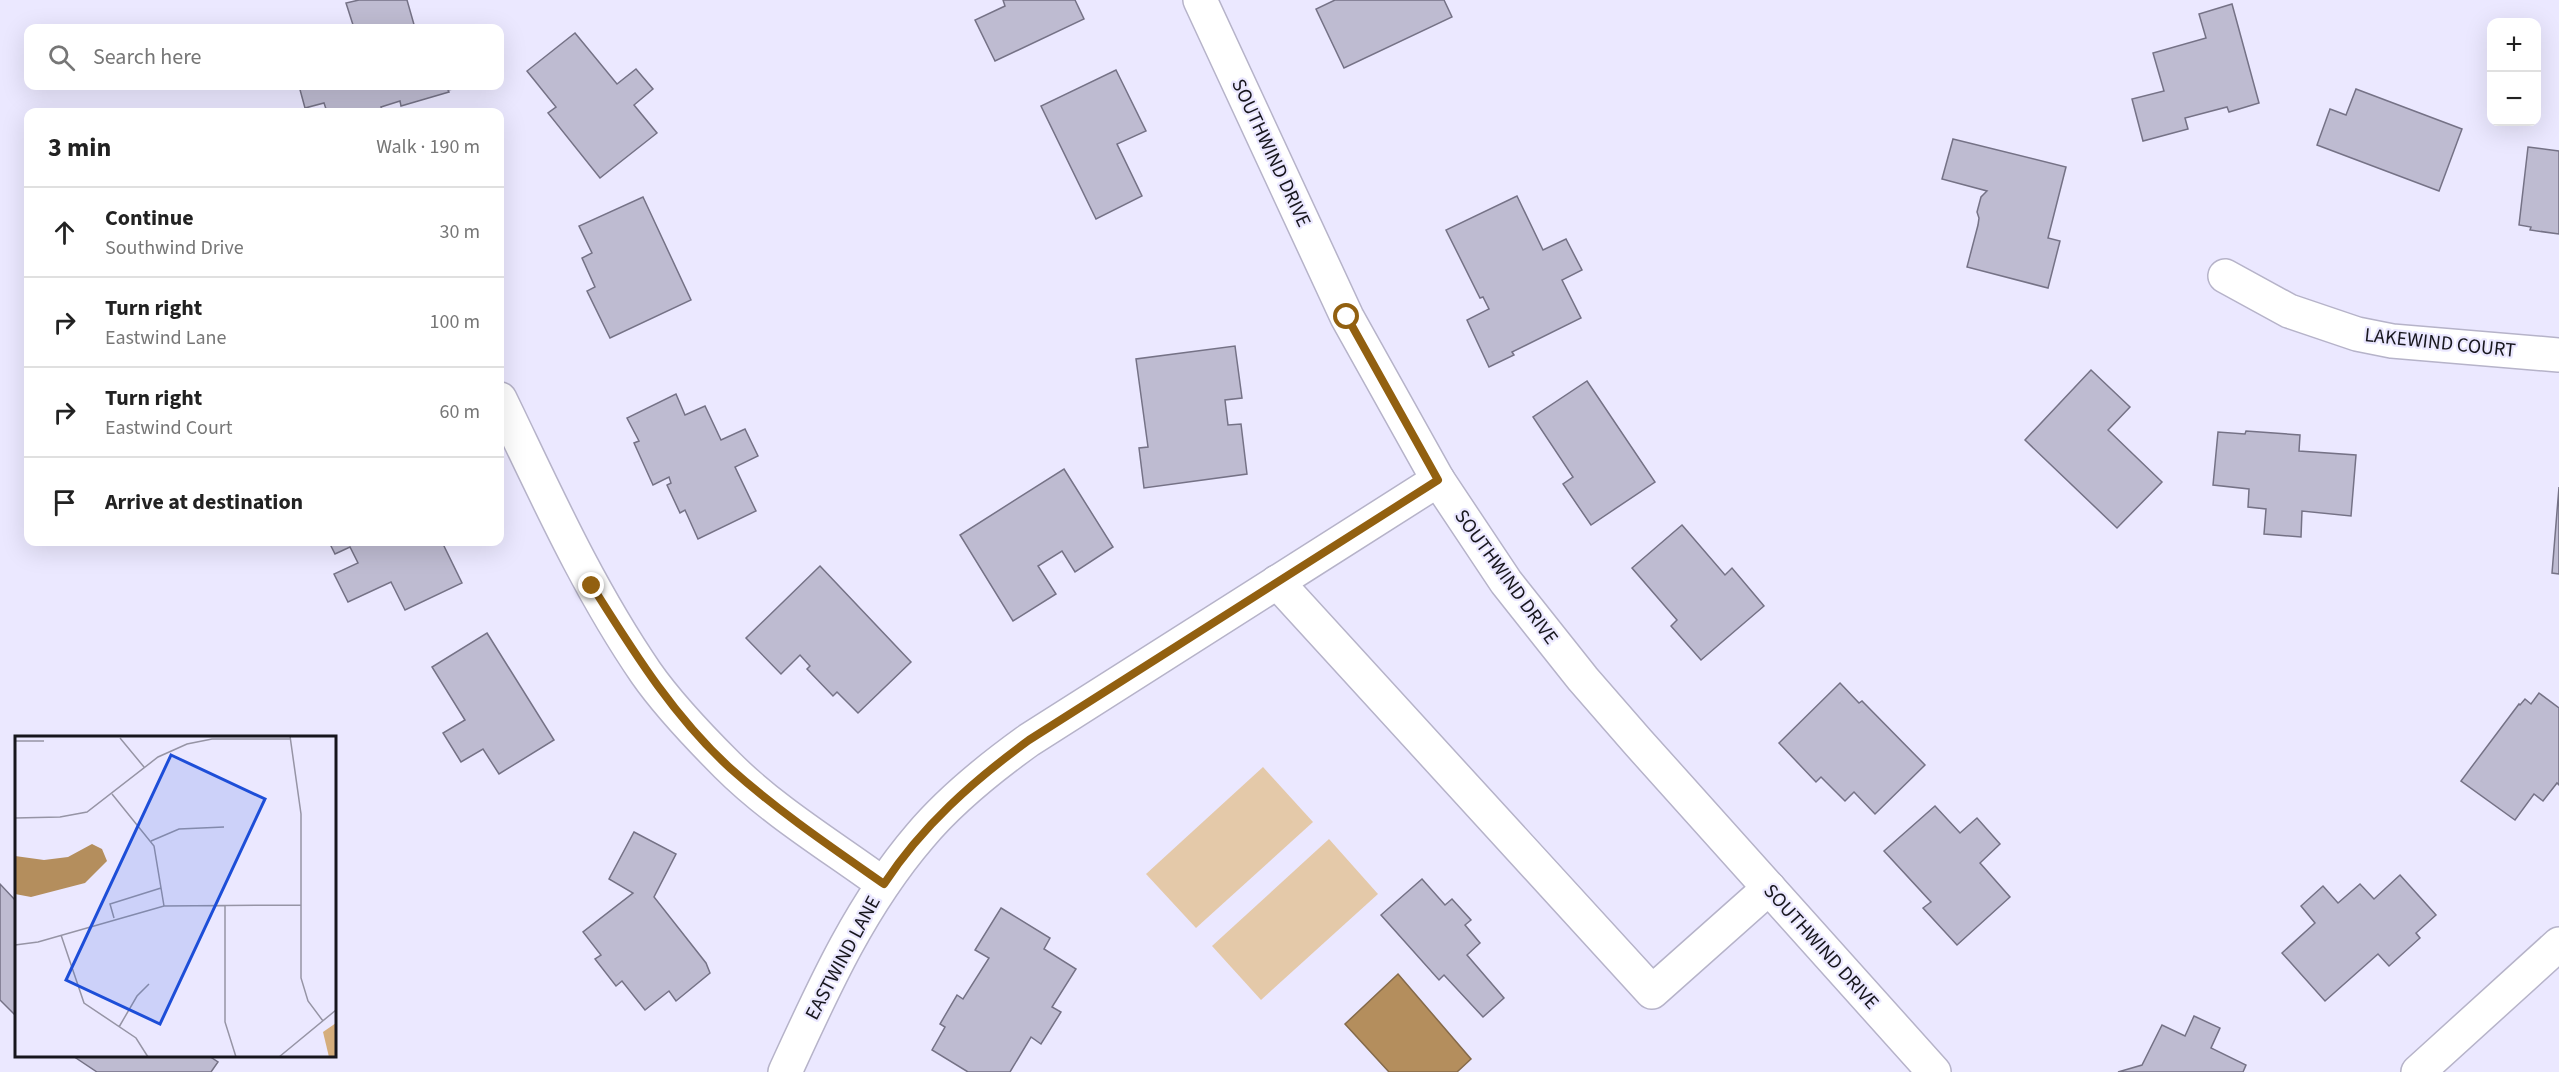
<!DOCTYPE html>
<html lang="en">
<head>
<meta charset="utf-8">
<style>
	:root { --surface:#fff; --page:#f6f6f6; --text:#222; --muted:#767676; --line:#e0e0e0 }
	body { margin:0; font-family:"Source Sans 3",sans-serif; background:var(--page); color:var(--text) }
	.controls { position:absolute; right:18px; top:18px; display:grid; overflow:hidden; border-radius:12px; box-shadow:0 6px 24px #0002 }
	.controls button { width:54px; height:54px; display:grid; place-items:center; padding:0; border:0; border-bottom:2px solid var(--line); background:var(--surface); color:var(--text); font:30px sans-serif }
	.stop { position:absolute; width:18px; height:18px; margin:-14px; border:4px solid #926010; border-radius:50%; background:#fff }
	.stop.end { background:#926010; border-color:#fff; box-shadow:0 2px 6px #0008 }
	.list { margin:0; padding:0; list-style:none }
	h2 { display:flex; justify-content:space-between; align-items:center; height:78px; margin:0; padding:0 24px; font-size:26px }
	h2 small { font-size:20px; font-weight:400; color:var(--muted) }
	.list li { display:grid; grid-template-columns:39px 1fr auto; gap:18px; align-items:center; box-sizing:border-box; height:90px; padding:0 24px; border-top:2px solid var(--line) }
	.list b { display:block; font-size:22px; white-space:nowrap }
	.list p { margin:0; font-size:20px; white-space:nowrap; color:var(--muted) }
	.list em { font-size:20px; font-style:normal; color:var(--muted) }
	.icon { flex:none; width:33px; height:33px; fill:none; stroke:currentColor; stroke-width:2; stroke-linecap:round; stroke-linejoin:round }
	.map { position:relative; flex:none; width:2559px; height:1072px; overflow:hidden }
	.search { position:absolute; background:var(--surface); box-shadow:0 6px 24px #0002; left:24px; top:24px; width:480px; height:66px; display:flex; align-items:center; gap:15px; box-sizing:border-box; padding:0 21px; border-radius:12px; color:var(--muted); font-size:22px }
	.panel { position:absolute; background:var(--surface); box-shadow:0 6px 24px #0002; left:24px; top:108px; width:480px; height:438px; border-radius:12px }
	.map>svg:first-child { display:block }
	.green { fill:#e4c9a9 }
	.water { fill:#b48e5d; stroke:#856a4a; stroke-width:1.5 }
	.building { fill:#bebbd1; stroke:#757286; stroke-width:1.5 }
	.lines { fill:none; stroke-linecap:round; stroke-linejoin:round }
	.minor-casing { stroke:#b6b3c9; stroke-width:36 }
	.minor { stroke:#fff; stroke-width:33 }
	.route { stroke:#926010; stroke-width:8 }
	.labels { text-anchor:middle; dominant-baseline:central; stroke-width:4.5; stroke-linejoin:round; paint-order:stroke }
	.street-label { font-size:20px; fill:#17161d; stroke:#ebe8ff }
	.inset-road { fill:none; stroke:#9694a5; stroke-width:1.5 }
	.view { fill:#1d4ed8; fill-opacity:0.15; stroke:#1d4ed8; stroke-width:3 }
	.inset-edge { fill:none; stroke:#17161d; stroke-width:3 }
</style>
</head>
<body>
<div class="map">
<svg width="2559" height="1072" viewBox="0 0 2559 1072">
	<rect width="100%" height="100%" fill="#ebe8ff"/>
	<g class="green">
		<path d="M1263 767 1313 822 1196 928 1146 874Z"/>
		<path d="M1329 839 1378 894 1261 1000 1212 946Z"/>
	</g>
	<path class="water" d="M1398 974 1471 1059 1457 1072H1389L1345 1024Z"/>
	<g class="building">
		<path d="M359 0H407L415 28H354L346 3Z"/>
		<path d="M1003 0H1075L1084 19 995 61 975 20 1005 6Z"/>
		<path d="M1335 0H1444L1452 17 1344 68 1316 9Z"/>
		<path d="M2232 4 2259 103 2229 112 2227 107 2185 118 2188 129 2143 141 2132 99 2164 91 2153 53 2206 38 2199 14Z"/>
		<path d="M575 33 617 84 636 69 653 89 634 105 657 133 600 178 548 113 556 107 527 71Z"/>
		<path d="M1116 70 1146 131 1117 144 1142 196 1096 219 1041 106Z"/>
		<path d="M299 86H457L458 88 448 90 449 92 401 106 400 101 381 107 383 112H327L324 103 305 108Z"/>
		<path d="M2356 89 2462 129 2439 191 2317 145 2330 109 2346 115Z"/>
		<path d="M1953 139 2066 167 2048 238 2060 241 2048 288 1967 267 1978 225 1979 218 1977 212 1981 197 1987 191 1942 179Z"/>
		<path d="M2528 147 2559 151V234L2530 230 2531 227 2519 225Z"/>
		<path d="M1517 196 1543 250 1566 239 1582 270 1562 280 1581 318 1512 352 1514 355 1489 367 1467 320 1489 309 1483 297 1480 298 1446 230Z"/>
		<path d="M643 197 691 300 610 338 587 291 595 287 582 258 592 253 579 226Z"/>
		<path d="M1235 346 1242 398 1225 400 1228 425 1241 424 1247 474 1144 488 1139 448 1148 447 1136 359Z"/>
		<path d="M2091 370 2130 407 2108 430 2162 482 2117 528 2025 440Z"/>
		<path d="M1587 381 1655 482 1591 525 1563 484 1573 477 1533 417Z"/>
		<path d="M676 394 685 415 705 406 721 440 745 429 758 456 735 467 756 511 698 539 685 510 680 513 667 485 671 483 669 477 653 485 634 443 639 441 627 418Z"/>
		<path d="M2246 431 2300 435 2299 451 2356 455 2351 516 2302 511 2301 537 2264 534 2266 509 2248 507 2249 489 2213 485 2218 432 2245 434Z"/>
		<path d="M1064 469 1113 547 1075 572 1062 551 1038 566 1056 594 1013 621 960 535Z"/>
		<path d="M2559 487V574L2552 573Z"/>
		<path d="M1682 525 1725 575 1732 568 1764 606 1701 660 1671 626 1677 620 1632 568Z"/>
		<path d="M329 542H442L462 583 405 610 391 582 348 602 334 574 358 563 350 547 335 554Z"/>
		<path d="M820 566 911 662 858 713 837 692 833 696 807 669 810 666 800 655 781 674 746 638Z"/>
		<path d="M487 633 554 740 499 774 483 749 461 762 443 733 465 720 432 667Z"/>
		<path d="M1840 683 1859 703 1862 701 1925 765 1875 814 1854 792 1845 801 1821 777 1816 782 1779 743Z"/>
		<path d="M2539 693 2559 708V785L2557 783 2543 801 2534 794 2515 820 2461 781 2519 704 2520 705 2525 699 2531 704Z"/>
		<path d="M1935 806 1960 833 1977 818 2000 844 1980 863 2010 897 1957 945 1923 908 1931 902 1884 851Z"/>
		<path d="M634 832 676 854 654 897 706 963 710 973 676 1001 669 991 645 1010 622 981 616 986 595 959 601 955 583 932 633 893 609 879Z"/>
		<path d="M2400 875 2436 915 2416 933 2420 938 2389 966 2378 954 2325 1001 2282 953 2315 923 2301 906 2323 886 2338 903 2360 884 2374 899Z"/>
		<path d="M1422 879 1445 905 1452 899 1471 920 1465 925 1480 943 1467 955 1504 998 1483 1017 1444 975 1439 980 1381 915Z"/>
		<path d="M0 884 16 901V1016L0 1000Z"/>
		<path d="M1001 908 1050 938 1044 949 1076 969 1052 1007 1061 1012 1041 1044 1031 1037 1010 1072H968L932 1050 945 1027 940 1024 957 995 963 999 989 958 975 950Z"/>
		<path d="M2194 1016 2220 1028 2211 1048 2246 1065 2243 1072H2118L2142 1065 2162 1025 2185 1036Z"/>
		<path d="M73 1056H209L218 1062 211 1072H97Z"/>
	</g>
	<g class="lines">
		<defs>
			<g id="minor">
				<path d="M1200 0 1347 317 1438 480 1506 582 1583 679 1637 741 1934 1072"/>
				<path d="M2225 276 2289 311 2357 334 2392 341 2559 355"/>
				<path d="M500 399C545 492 587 587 646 673 669 706 699 737 727 765 773 811 831 846 883 884"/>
				<path d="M1277 582 1652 992 1769 888"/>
				<path d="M785 1072C823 989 860 906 920 836 951 799 990 768 1029 740L1438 480"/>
				<path d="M2418 1072 2559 944"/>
			</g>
		</defs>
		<use href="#minor" class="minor-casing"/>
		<use href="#minor" class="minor"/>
	</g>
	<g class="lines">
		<path class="route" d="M592 586C633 651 673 716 730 768 778 811 831 847 884 884 922 826 973 781 1029 740L1438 480 1347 317"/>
	</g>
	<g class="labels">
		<g class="street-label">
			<text transform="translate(1271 153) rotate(65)">SOUTHWIND DRIVE</text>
			<text transform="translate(2440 343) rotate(6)">LAKEWIND COURT</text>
			<text transform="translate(1506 577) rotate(54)">SOUTHWIND DRIVE</text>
			<text transform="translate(1821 947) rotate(48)">SOUTHWIND DRIVE</text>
			<text transform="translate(843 958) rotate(-62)">EASTWIND LANE</text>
		</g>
	</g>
	<g transform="translate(15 736)">
		<rect width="321" height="321" fill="#ebe8ff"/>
		<path d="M321 287V321H314L308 296Z" fill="#d5ad7c"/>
		<path d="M77 108 87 113 92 125 70 147 16 161 0 158V120L29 124 53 121Z" fill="#b48e5d"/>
		<path class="inset-road" d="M275 0 286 78V242L293 265 308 285M105 2 129 31M0 5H29M97 58 139 110 149 170M0 82 45 81 72 76 143 21 172 8 197 3H275M136 105 164 93 209 91M210 169V286L221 321M99 182 95 168 146 152M46 199 69 267 121 302 133 321M0 209 23 206 149 170 286 169M104 291 122 260 134 248M264 321 321 274"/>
		<path class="view" d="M156 19 250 63 145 288 51 244Z"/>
		<rect width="321" height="321" class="inset-edge"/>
	</g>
</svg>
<div class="controls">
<button>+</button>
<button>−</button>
</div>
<div class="stop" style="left:1347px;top:317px"></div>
<div class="stop end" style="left:592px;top:586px"></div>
<div class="search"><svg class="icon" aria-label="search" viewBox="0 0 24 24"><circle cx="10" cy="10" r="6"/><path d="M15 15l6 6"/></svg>Search here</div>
<section class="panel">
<h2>3 min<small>Walk · 190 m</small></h2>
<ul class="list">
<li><svg class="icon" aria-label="ahead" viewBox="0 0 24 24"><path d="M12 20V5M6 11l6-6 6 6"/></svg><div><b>Continue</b><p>Southwind Drive</p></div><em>30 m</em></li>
<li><svg class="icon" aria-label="right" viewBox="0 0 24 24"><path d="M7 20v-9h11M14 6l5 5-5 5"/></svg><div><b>Turn right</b><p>Eastwind Lane</p></div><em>100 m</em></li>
<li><svg class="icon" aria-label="right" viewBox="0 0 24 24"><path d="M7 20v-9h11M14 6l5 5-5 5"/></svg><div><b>Turn right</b><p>Eastwind Court</p></div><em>60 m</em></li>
<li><svg class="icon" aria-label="arrive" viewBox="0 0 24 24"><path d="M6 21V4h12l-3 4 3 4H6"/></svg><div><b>Arrive at destination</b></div></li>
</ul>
</section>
</div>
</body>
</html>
